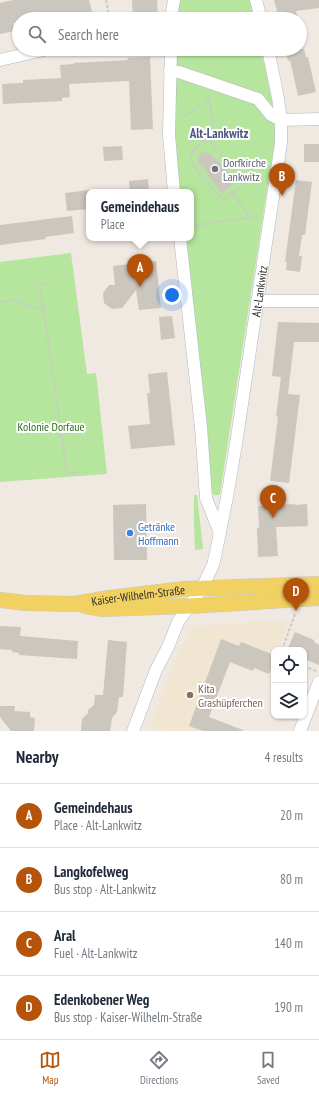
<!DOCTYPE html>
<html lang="en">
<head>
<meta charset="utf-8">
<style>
	:root { --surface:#fff; --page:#f6f6f7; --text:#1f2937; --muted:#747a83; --line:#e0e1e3; --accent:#b45309 }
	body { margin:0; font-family:"PT Sans Narrow",sans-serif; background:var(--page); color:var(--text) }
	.controls { position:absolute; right:12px; bottom:12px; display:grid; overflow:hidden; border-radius:8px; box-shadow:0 1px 3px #0004 }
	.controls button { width:36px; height:36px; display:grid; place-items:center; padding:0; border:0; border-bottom:1px solid var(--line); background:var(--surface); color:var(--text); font:20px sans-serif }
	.you { position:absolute; left:172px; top:295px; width:14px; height:14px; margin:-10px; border:3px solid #fff; border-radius:50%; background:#1a73e8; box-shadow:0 0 0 6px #1a73e833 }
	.badge { display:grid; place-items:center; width:26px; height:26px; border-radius:50%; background:var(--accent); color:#fff; font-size:13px; font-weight:700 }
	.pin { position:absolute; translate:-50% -33px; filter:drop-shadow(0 1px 2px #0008) }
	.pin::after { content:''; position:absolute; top:21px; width:14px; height:12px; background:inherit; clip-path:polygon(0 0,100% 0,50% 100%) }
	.popup { position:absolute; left:86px; top:189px; width:108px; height:52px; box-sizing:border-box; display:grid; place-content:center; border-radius:8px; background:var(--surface); filter:drop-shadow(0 1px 3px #0005); font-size:13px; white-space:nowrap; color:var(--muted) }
	.popup b { font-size:15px; color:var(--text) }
	.popup::after { content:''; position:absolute; left:50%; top:100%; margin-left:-8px; border:8px solid transparent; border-top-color:var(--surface) }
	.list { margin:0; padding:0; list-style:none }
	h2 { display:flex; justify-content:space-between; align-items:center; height:52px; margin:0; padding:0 16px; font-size:17px }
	h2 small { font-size:13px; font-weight:400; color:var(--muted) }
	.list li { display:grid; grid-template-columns:26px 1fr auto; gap:12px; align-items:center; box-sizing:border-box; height:64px; padding:0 16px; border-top:1px solid var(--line) }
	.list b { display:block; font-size:15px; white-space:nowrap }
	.list p { margin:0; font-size:13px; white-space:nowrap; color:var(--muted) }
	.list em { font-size:13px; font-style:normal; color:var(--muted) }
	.icon { flex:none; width:22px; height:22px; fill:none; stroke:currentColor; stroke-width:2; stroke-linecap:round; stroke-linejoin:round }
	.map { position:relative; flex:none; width:319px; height:731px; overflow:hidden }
	.search { position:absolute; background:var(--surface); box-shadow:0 1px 3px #0004; left:12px; right:12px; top:12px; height:44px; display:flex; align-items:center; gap:10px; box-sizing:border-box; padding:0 14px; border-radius:22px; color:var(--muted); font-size:15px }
	.sheet { height:308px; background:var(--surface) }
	nav { display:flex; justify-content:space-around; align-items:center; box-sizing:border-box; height:56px; border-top:1px solid var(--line); background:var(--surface); font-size:11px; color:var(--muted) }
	nav a { display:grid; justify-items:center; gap:2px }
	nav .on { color:var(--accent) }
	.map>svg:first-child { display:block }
	.education { fill:#f0e6d1 }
	.green { fill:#b6e59e }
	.building { fill:#cbc7bf }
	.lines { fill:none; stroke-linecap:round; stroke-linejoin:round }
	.minor-casing { stroke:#b4b7c1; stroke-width:13 }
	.major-casing { stroke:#c9c9c9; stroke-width:16 }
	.path { stroke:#c9c9c9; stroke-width:2; stroke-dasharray:3 2; stroke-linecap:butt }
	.minor { stroke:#fff; stroke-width:12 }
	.major { stroke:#f2d163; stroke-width:15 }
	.worship-dot { fill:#6b7280; stroke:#fff; stroke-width:1.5 }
	.shop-dot { fill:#3f7fe0; stroke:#fff; stroke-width:1.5 }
	.education-dot { fill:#8d6e63; stroke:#fff; stroke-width:1.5 }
	.labels { text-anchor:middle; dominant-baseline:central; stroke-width:4; stroke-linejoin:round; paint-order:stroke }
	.worship-label { font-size:12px; fill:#5b616d; stroke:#fff; text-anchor:start }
	.street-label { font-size:12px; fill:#2e2e2e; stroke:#fff }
	.park-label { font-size:12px; fill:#2c6e1b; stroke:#fff }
	.shop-label { font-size:12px; fill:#366cbe; stroke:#fff; text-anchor:start }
	.education-label { font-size:12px; fill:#785e54; stroke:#fff; text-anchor:start }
	.neighbourhood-label { font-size:13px; font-weight:bold; fill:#4d5680; stroke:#fff }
</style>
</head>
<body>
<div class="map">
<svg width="319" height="731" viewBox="0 0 319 731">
	<rect width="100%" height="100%" fill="#efe9e1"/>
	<path class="education" d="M289 621 278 650H274V662L269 674 254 668 253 671 230 663 209 717 206 716 200 731H162L150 726 179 649 194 626 232 624 241 627 243 623Z"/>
	<g class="green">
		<path d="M180 0H250L254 19H177Z"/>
		<path d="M176 49H261C267 77 275 105 275 134 275 149 271 163 269 177L220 494 219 495H214L212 493 184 238H191V192H179L174 146Z"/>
		<path d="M71 253 87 374 96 373 107 474 0 482V262Z"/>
		<path d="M194 495H197L203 549 195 550 194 523Z"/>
	</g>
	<g class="building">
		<path d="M13 0H89L94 19H19V22L13 23 15 31 0 34V3Z"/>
		<path d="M132 0H157L158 19H133Z"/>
		<path d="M274 0H319V8L296 11 298 19H279Z"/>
		<path d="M285 49H304L306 57H308L316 92 298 96 290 60 288 61Z"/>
		<path d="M150 57 153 129 131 130 129 81 69 84 70 97 62 98V101L3 104 2 84 23 83V80L61 78 60 65 74 64 73 63 128 60 127 58Z"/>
		<rect x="304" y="144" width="15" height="18"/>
		<path d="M122 146 123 160 104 161 103 147Z"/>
		<path d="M203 152 210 153 220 164 221 163 236 181 222 193 207 175 208 174 198 162 199 156Z"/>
		<path d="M148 179 149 192H130L129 181Z"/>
		<path d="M296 180 312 182 305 235H302L299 256H302L300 272 286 270 287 262H285Z"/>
		<path d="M89 190V209L67 211 65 193Z"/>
		<path d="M72 216 74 233 45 237 46 239 0 245V225Z"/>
		<path d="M156 261 161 308 139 310 136 290 122 308 112 309 104 303 103 293 109 285H115L113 266Z"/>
		<path d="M172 316 175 338 161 340 159 317Z"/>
		<path d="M278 322 319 323V342H294L288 394 300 395 289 483 270 481 278 417 276 416 281 377 272 376Z"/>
		<path d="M167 372 175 445 131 449 128 426 150 424 147 393H150L148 374Z"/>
		<path d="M146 504 147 560H114L113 505Z"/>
		<path d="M295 504V505L307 504 308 526 276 527 278 556 258 557 257 528H259L258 506Z"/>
		<path d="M0 626 21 627 20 636 78 641 77 659 19 655V653L12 652V650L0 649Z"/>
		<path d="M295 632 314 640V642L319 645V665L304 659V650H287Z"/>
		<path d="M221 639 239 646 241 642 274 655V662L269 674 254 668 253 671 230 662 209 717 243 730V731H203L189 726Z"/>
		<path d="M108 640 127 642 123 697H119L117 712 112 718 110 731H81L82 719 88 713V710L94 705 95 695H103Z"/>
		<path d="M0 706H15L14 711 30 712V717L35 718 34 731H11L0 717Z"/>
	</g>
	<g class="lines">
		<defs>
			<g id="minor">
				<path d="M256 0 261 19"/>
				<path d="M171 19 172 12 174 0"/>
				<path d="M171 49 169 135 174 192"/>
				<path d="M0 60 48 49"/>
				<path d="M170 72H179L258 99 271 115 281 120 319 119"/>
				<path d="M180 238 201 427 206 498 220 533"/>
				<path d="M257 301H319"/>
				<path id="s1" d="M133 731 156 670 168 647 178 622 202 588 213 565 215 557 227 497 236 444 281 143V120L278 98 268 49"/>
				<path d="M300 731 319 682"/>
			</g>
			<g id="major">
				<path id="s2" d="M0 600 26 603 74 604 109 598 184 589 319 584"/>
				<path d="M85 606 101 609 189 606 319 598"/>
			</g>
		</defs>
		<use href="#minor" class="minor-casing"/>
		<use href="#major" class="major-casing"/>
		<g class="path">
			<path d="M106 0 110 19"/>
			<path d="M208 95 213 120 211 143"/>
			<path d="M181 119 209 100"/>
			<path d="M205 142 211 143 215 147 244 184 223 201 193 165C188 152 193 147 205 142Z"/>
			<path d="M229 188 244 208 249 217"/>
			<path d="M191 226 259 216"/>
			<path d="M0 302 14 300 44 311 67 474 81 472"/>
			<path d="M44 311 39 285 49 283"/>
			<path d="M282 650 295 614"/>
			<path d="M304 666 316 671"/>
		</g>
		<use href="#minor" class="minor"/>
		<use href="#major" class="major"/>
	</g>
	<circle class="worship-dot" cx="215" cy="169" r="4"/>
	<circle class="shop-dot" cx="130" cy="533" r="4"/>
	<circle class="education-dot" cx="190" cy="695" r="4"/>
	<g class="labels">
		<g class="worship-label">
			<text x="223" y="162">Dorfkirche<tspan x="223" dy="14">Lankwitz</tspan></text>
		</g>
		<g class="street-label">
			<text stroke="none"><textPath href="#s1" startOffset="463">Alt-Lankwitz</textPath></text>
			<text stroke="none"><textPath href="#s2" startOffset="139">Kaiser-Wilhelm-Straße</textPath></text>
		</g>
		<g class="park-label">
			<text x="51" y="426">Kolonie Dorfaue</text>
		</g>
		<g class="shop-label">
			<text x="138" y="526">Getränke<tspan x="138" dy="14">Hoffmann</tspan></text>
		</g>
		<g class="education-label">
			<text x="198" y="688">Kita<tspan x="198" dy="14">Grashüpferchen</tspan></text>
		</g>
		<g class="neighbourhood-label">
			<text x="219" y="133">Alt-Lankwitz</text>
		</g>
	</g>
</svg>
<div class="controls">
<button><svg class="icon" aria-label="locate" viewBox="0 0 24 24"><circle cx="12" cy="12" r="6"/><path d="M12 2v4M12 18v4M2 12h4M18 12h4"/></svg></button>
<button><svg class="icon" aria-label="layers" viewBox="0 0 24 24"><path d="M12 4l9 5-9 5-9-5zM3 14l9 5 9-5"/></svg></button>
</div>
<div class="you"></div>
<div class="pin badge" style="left:140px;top:287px">A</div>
<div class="popup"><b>Gemeindehaus</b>Place</div>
<div class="pin badge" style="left:282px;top:196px">B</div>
<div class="pin badge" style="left:273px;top:518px">C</div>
<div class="pin badge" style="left:296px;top:611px">D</div>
<div class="search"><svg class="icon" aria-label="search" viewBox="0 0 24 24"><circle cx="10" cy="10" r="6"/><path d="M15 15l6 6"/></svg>Search here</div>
</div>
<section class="sheet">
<h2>Nearby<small>4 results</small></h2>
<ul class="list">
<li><span class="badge">A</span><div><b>Gemeindehaus</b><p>Place · Alt-Lankwitz</p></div><em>20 m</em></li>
<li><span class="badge">B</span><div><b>Langkofelweg</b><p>Bus stop · Alt-Lankwitz</p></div><em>80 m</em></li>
<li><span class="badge">C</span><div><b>Aral</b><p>Fuel · Alt-Lankwitz</p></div><em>140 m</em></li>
<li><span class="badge">D</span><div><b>Edenkobener Weg</b><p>Bus stop · Kaiser-Wilhelm-Straße</p></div><em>190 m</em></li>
</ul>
</section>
<nav>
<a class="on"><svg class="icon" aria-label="map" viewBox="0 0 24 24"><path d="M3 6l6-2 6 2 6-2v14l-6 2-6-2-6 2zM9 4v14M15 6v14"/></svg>Map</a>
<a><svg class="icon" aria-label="directions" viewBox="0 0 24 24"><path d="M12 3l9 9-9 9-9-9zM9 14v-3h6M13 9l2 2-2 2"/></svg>Directions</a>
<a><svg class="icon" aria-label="saved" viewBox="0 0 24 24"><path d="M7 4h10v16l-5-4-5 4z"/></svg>Saved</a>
</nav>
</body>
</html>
